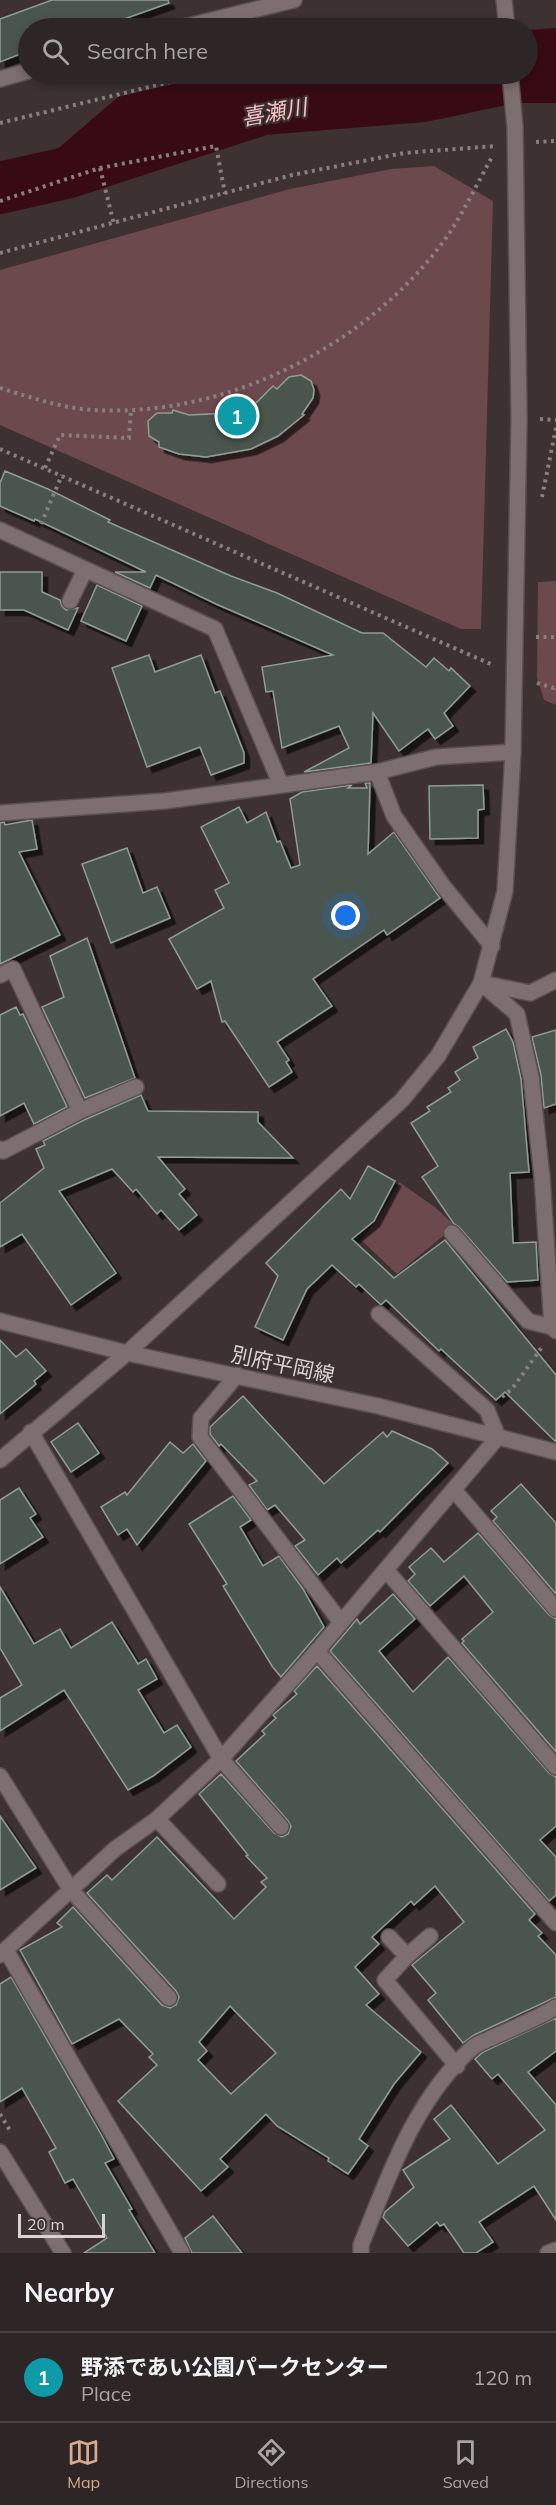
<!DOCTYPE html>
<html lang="en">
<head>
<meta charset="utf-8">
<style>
	:root { --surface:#2e2526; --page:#3a3132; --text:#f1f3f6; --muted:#a7a5a7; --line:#494243; --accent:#d6ab8b }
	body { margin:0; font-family:Mulish,"Noto Sans JP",sans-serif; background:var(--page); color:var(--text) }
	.scale { position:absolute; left:18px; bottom:15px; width:87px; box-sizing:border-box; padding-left:6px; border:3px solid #dad2d2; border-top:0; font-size:16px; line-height:21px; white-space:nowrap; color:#dad2d2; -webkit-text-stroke:4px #3d3132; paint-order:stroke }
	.you { position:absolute; left:346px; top:916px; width:21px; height:21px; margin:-15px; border:4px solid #fff; border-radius:50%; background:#1a73e8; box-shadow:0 0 0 9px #1a73e833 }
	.badge { display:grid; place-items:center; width:39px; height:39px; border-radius:50%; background:var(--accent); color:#fff; font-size:20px; font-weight:700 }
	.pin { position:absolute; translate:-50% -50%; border:3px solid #fff; box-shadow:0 2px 6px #0006 }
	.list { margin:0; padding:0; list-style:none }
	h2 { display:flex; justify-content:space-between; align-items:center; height:78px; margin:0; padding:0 24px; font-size:26px }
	h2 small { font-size:20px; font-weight:400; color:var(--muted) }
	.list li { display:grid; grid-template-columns:39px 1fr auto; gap:18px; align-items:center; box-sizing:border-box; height:90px; padding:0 24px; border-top:2px solid var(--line) }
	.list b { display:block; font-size:22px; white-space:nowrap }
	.list p { margin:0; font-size:20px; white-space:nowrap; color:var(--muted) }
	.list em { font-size:20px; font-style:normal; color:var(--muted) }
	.icon { flex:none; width:33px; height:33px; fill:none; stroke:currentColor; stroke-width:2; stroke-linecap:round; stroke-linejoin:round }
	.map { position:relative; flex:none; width:556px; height:2253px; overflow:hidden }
	.search { position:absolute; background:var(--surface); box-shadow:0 3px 9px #0003; left:18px; right:18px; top:18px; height:66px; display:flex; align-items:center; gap:15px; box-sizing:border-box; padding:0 21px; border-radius:33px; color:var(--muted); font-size:22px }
	.sheet { height:168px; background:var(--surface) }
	nav { display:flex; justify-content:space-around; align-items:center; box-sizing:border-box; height:84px; border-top:2px solid var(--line); background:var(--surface); font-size:16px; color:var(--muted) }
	nav a { display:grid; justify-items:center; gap:3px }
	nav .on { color:var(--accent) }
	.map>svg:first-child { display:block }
	.green { fill:#6c494c }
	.water { fill:#380b14 }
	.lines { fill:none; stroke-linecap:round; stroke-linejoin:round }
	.river { stroke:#380b14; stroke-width:52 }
	.building { fill:#48554e; stroke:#8f9d95; stroke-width:1.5; fill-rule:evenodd; filter:url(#shadow) }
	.minor-casing { stroke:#5b5050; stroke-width:18 }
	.tertiary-casing { stroke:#5b5050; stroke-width:18 }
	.secondary-casing { stroke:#5b5050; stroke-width:18 }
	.path { stroke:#897f80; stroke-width:4; stroke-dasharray:3 4.5; stroke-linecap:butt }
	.minor { stroke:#7d6e6f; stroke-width:15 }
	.tertiary { stroke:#7d6e6f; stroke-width:15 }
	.secondary { stroke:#7d6e6f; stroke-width:15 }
	.labels { text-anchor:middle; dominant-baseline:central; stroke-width:4.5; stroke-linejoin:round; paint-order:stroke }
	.street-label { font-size:21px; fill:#dad2d2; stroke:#3d3132 }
	.water-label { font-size:22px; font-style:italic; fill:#f5c1c5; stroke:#3d3132 }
</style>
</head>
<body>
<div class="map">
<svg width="556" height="2253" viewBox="0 0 556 2253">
	<defs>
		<filter id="shadow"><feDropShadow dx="5.5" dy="5.5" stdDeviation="0" flood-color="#0009"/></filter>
	</defs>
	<rect width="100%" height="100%" fill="#3d3132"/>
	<g class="green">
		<path d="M434 166 493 201 481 629H461L0 425V270L290 189 391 169Z"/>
		<path d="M556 581V705L544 700 537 677 538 582Z"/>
		<path d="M399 1182 436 1208 455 1226 397 1274 361 1240 378 1219Z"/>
	</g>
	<path class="water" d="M556 28V77H513L423 96 263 109 66 173 0 188V176L33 170 118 97 215 74H528V30Z"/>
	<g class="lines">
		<path class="river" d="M0 188 66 173 263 109 423 96 513 77H556"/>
	</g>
	<g class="building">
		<path d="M52 0H168L169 3 99 28H28V51L0 62V19Z"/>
		<path d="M301 375 311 381 314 390 313 398 302 414 304 415 278 436 251 449 206 457 179 454 159 447V442L149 436 148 421 157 413H172L173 410 189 415 230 413 256 403 273 386 277 389 289 377Z"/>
		<path d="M5 471 48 489 110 520 108 522 231 576 277 593 362 633H383L426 667 434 658 449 671 451 668 470 686 444 713 453 726 435 739 428 729 399 751 373 713 371 763 304 772 349 748 339 726 282 748 273 691 266 692 262 667 333 655 216 604 156 575 150 588 115 572H146L35 519 34 521 0 506V483Z"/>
		<path d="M0 572H42V592L60 600 62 606 66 610 78 608 68 630 24 610H0Z"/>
		<path d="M97 585 142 606 126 641 81 621Z"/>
		<path d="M149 655 155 672 201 655 215 693 220 691 244 753V763L211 775 200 747 147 767 112 668Z"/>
		<path d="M365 783H370L368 854 394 832 440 898 387 935 384 930 313 979 332 1006 277 1042 289 1060 286 1062 292 1072 269 1087 225 1021 222 1022 211 981 197 989 169 939 224 908 215 890 229 883 201 827 239 807 247 823 266 812 277 842 280 841 291 868 300 865 290 799 302 792 352 785 348 788H367Z"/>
		<path d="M483 785 484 809 478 810V838L430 839 429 786Z"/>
		<path d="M32 820 37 849 19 852 60 935 0 964V823L4 822 5 825Z"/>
		<path d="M127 848 143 893 157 887 170 918 111 943 82 864Z"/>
		<path d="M87 938 135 1078 85 1098 42 1007 64 997 50 956Z"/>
		<path d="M16 1007 20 1015 23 1014 67 1107 34 1124 24 1103 0 1116V1015Z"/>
		<path d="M506 1029 513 1042 521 1079 529 1172 510 1173 513 1243 536 1242 538 1280 507 1282 459 1227 454 1224 422 1177 438 1166 411 1123 430 1111 427 1107 451 1092 448 1088 460 1080 455 1072 478 1058 473 1047Z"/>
		<path d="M556 1030V1104L544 1108 541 1075 532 1037Z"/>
		<path d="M141 1095 148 1111 258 1112V1122L293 1158 158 1157 185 1189 179 1194 197 1215 179 1230 161 1210 157 1214 136 1189 133 1192 112 1169 59 1191 116 1273 71 1305 22 1234 0 1247V1203L44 1168 36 1149 45 1145 43 1141 84 1120Z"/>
		<path d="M368 1166 395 1181 374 1221 352 1239 394 1278 445 1240 556 1375V1442L505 1392 496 1400 441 1349 439 1351 386 1300 381 1305 359 1284 356 1287 332 1265 307 1289 283 1340 255 1327 278 1276 266 1263 341 1189 350 1199Z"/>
		<path d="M0 1340 16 1357 26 1349 46 1371 34 1381 36 1384 0 1414Z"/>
		<path d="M243 1396 324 1484 383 1432 387 1437 392 1431 432 1449 448 1463 380 1532 378 1530 341 1563 337 1558 318 1575 295 1546 305 1540 275 1505 267 1510 249 1485 257 1481 221 1444 219 1446 210 1434V1427Z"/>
		<path d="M78 1423 99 1453 71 1472 51 1442Z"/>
		<path d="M170 1442 183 1453 193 1444 206 1461 137 1545 127 1529 118 1535 101 1507 125 1492 127 1495Z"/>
		<path d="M521 1484 556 1523V1594L493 1521 497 1517 491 1511Z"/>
		<path d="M19 1488 36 1514 30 1518 43 1537 0 1564V1500Z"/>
		<path d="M233 1496 251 1520 240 1527 263 1566 279 1556 303 1589 324 1627 281 1677 272 1666 223 1586 227 1584 189 1524Z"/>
		<path d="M478 1533 549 1615 556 1619V1752L462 1643 464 1641 462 1639 493 1612 464 1576 430 1606 408 1581 415 1574 409 1567 431 1548 444 1562Z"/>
		<path d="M0 1587 34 1644 60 1629 71 1648 112 1622 138 1664 146 1659 157 1679 138 1690 164 1733 177 1725 191 1747 153 1776 128 1790 64 1690 0 1731V1698L22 1685 0 1648Z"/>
		<path d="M393 1594 415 1619 379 1651 413 1692 448 1657 549 1773 556 1777V1826L540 1840 556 1857V1895L549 1901 330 1651 357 1619 360 1624Z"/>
		<path d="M317 1666 535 1914 529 1920 542 1933 538 1936 556 1955V1997L474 2035 463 2043 428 2000 436 1993 412 1965 464 1922 435 1886 414 1905 411 1901 372 1937 379 1944 355 1967 379 1994 366 2005 421 2052 394 2084 359 2139 368 2146 348 2174 328 2161 329 2158 277 2126 266 2114 220 2159 228 2167 201 2191 118 2101 157 2065 149 2057 153 2054 119 2019 72 2044 20 1950 62 1927 57 1923 73 1907 162 2005 170 2008 176 2005 179 1997 176 1991 87 1893 107 1875 112 1880 157 1837 234 1919 266 1887 261 1882 267 1878 246 1856 248 1855 199 1794 221 1774 274 1833 282 1837 288 1834 291 1826 288 1821 236 1761 265 1734 262 1731 276 1718 273 1715 297 1694 294 1691ZM230 2006 276 2053 231 2094 198 2060 207 2051 199 2042Z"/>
		<path d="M0 1816 36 1868 0 1890Z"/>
		<path d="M11 1977 102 2136 114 2159 105 2163 132 2209 129 2210 155 2253H84L107 2238 73 2179 65 2183 49 2152 56 2148 22 2088 0 2102V1984Z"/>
		<path d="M556 2018V2051L528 2072 556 2105V2220L534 2186 479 2222 493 2242 476 2253H464L444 2224 440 2226 437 2222 408 2246 383 2217 385 2212 414 2187 403 2170 450 2139 434 2119 451 2105 498 2164 545 2130 498 2074 492 2079 475 2059 483 2052Z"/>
		<path d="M213 2216 242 2253H192L185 2238Z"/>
	</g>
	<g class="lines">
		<defs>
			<g id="minor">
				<path d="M180 28 294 0"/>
				<path d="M0 79 28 71"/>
				<path d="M0 530 215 629 281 785"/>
				<path d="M70 601 85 570"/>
				<path d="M0 813 165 801 377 772"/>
				<path d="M492 946 443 886 394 816 377 772 436 757 513 752"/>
				<path d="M0 975 13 969 80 1111 3 1151 0 1149"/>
				<path d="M481 983 517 1014 531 1077 542 1177 552 1327 556 1331"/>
				<path d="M481 983 530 993 556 980"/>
				<path d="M80 1111 136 1087"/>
				<path d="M452 1233 528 1321 552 1327"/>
				<path d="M237 1375 201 1418 200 1437 340 1621"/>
				<path d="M31 1432 221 1759 281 1827"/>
				<path d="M454 1490 556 1609"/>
				<path d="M386 1570 556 1767"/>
				<path d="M317 1651 556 1923"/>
				<path d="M0 1776 71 1890 169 1998"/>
				<path d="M157 1819 218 1884"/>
				<path d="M430 1936 407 1956 385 1980 457 2066"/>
				<path d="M389 1937 407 1956"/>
				<path d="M6 1950 182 2253"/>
				<path d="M0 1955 115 1849 157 1819 221 1759 317 1651 498 1437 487 1410 379 1314"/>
				<path d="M361 2253V2245C389 2175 415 2099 473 2047 480 2042 490 2039 498 2035 518 2026 538 2018 556 2007"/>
				<path d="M548 2253 556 2250"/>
			</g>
			<g id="tertiary">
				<path d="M504 0 507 28"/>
				<path d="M0 1460 127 1353 402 1100 438 1056 481 983 505 891 513 752 519 419 515 127 510 74"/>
				<path d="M0 2152 63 2253"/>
			</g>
			<path id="secondary" d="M0 1321 127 1353 378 1406 556 1452"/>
		</defs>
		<use href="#minor" class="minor-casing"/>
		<use href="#tertiary" class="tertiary-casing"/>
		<use href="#secondary" class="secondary-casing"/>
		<g class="path">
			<path d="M0 123 203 74"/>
			<path d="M536 142 556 141"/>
			<path d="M100 168 114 224"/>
			<path d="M0 201 100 168 216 146 225 194"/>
			<path d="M0 253 292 175 404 153 496 146"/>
			<path d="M0 388C30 397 61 408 93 410 226 418 368 346 446 238 464 212 478 182 493 155"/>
			<path d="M540 419 556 420"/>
			<path d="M0 449 493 665"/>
			<path d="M45 468 60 435 129 438 131 409"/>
			<path d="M542 497 556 428"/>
			<path d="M41 524 62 475"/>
			<path d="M536 637H556"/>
			<path d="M537 683 554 688 556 686"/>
			<path d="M502 1397 512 1389 542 1347"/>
			<path d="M0 2114 11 2132"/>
		</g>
		<use href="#minor" class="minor"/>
		<use href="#tertiary" class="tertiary"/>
		<use href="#secondary" class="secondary"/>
	</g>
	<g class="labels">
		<g class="street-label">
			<text transform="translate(283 1364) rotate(12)">別府平岡線</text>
		</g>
		<g class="water-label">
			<text transform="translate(274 112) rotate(-10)">喜瀬川</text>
		</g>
	</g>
</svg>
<div class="scale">20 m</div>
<div class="you"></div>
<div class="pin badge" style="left:237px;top:416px;background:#0f9aa8">1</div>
<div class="search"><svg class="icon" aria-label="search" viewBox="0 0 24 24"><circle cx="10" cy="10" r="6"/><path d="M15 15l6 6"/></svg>Search here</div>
</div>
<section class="sheet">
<h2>Nearby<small></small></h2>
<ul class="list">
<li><span class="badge" style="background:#0f9aa8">1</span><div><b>野添であい公園パークセンター</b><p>Place</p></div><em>120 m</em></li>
</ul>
</section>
<nav>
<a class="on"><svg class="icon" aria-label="map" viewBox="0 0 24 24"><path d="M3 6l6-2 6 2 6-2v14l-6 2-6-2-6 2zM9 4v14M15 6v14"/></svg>Map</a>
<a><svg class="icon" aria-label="directions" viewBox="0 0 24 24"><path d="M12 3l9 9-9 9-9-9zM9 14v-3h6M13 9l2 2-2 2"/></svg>Directions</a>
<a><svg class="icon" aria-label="saved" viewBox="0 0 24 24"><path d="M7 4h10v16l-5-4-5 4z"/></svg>Saved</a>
</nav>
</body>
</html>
